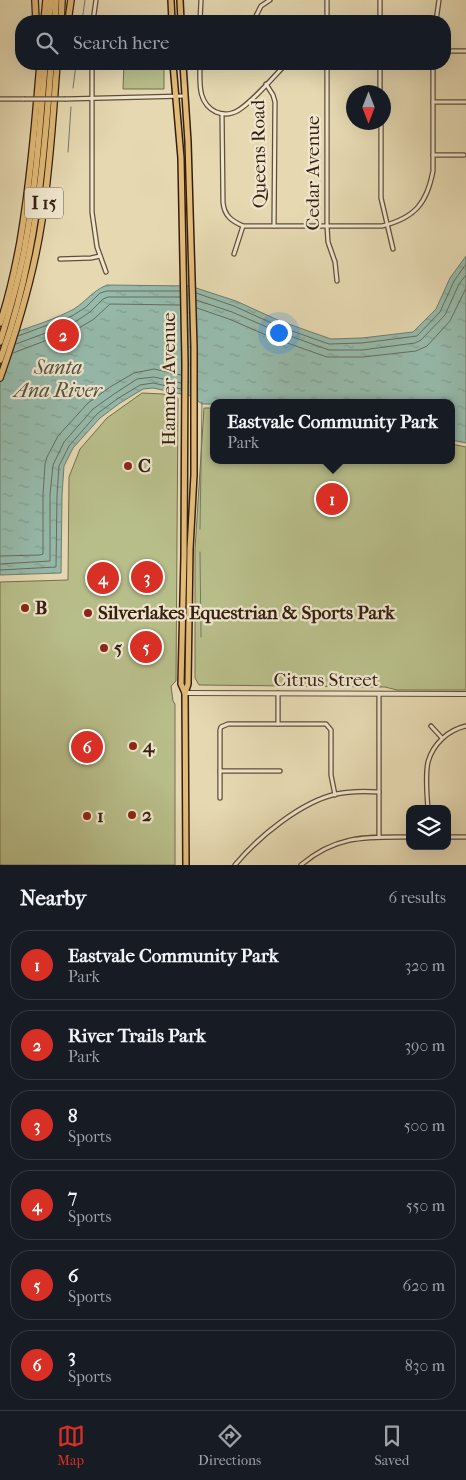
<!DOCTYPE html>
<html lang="en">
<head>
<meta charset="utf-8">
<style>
	:root { --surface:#171b24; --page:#242831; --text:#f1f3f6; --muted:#9ea1a6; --line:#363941; --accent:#d93025 }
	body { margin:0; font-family:"IM FELL French Canon",serif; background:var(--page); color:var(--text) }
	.controls { position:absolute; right:15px; bottom:15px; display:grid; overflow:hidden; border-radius:10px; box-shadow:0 5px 20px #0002 }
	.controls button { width:45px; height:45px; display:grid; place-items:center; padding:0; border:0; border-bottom:1px solid var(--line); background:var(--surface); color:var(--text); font:25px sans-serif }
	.compass { position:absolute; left:346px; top:85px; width:45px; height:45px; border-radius:50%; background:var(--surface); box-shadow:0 5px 20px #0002; rotate:180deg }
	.you { position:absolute; left:278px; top:332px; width:18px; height:18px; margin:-12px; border:4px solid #fff; border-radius:50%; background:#1a73e8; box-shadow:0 0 0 8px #1a73e833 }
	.badge { display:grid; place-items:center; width:32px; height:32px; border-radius:50%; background:var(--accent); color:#fff; font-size:16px; font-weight:700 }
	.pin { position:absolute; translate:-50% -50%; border:2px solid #fff; box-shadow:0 1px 5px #0006 }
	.popup { position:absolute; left:210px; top:399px; width:245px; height:65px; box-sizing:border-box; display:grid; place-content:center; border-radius:10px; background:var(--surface); filter:drop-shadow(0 1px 4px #0005); font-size:16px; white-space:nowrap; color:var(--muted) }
	.popup b { font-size:19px; color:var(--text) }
	.popup::after { content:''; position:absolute; left:50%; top:100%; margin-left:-10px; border:10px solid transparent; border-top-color:var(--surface) }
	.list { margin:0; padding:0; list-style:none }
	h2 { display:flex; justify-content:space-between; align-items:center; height:65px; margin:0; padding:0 20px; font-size:21px }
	h2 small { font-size:16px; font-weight:400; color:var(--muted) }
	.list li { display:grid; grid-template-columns:32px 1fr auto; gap:15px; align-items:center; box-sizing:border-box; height:70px; margin:0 10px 10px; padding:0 10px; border:1px solid var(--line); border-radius:20px }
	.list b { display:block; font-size:19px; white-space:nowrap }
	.list p { margin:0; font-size:16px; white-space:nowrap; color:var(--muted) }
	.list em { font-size:16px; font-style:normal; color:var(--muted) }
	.icon { flex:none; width:28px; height:28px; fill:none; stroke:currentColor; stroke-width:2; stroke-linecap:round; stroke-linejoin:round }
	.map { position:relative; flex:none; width:466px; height:865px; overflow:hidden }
	.search { position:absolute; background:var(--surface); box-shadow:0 5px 20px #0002; left:15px; right:15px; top:15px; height:55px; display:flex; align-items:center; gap:12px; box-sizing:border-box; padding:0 18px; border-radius:20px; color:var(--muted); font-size:19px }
	.sheet { height:545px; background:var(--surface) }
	nav { display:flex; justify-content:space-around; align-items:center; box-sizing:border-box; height:70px; border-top:1px solid var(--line); background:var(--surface); font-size:14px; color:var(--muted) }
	nav a { display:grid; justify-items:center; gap:2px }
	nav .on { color:var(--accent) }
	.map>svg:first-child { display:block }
	.park { fill:#b8be8a; stroke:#766e4e }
	.water { fill:url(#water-ripples); stroke:#6f7c6e }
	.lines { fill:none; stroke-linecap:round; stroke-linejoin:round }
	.shore { stroke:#666c5e; stroke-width:1 }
	.stream { stroke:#6f7c6e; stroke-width:1 }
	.minor-casing { stroke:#614e3a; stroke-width:5.5 }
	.tertiary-casing { stroke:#614e3a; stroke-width:6 }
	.primary-casing { stroke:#351f12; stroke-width:8 }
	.motorway-casing { stroke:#351f12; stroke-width:8 }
	.minor { stroke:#efe6cd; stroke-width:3 }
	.tertiary { stroke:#efe6cd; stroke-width:4 }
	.primary { stroke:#e3bc79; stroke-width:5 }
	.motorway { stroke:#e3bc79; stroke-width:5.5 }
	.minor-bridge-casing { stroke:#614e3a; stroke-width:5.5; stroke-linecap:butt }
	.minor-bridge { stroke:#efe6cd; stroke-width:3 }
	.poi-dot { fill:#8f2418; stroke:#efe6cd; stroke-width:2 }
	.labels { text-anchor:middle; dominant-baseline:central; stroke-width:4.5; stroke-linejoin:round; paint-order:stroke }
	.shield { fill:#efe6cd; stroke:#6d5b4a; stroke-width:1 }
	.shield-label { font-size:18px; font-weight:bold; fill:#351f12 }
	.street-label { font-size:19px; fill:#351f12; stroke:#efe6cd }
	.poi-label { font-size:19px; font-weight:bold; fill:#351f12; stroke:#efe6cd; text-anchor:start }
	.water-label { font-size:20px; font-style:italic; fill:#524e40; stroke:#efe6cd }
</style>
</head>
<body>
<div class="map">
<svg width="466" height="865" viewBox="0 0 466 865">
	<defs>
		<pattern id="water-ripples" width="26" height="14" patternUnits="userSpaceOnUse" patternTransform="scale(1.25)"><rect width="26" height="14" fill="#96baab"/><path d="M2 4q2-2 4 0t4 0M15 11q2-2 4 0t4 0" fill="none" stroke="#829f92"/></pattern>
	</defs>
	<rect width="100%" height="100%" fill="#e6d9b2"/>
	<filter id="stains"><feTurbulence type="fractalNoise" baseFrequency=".004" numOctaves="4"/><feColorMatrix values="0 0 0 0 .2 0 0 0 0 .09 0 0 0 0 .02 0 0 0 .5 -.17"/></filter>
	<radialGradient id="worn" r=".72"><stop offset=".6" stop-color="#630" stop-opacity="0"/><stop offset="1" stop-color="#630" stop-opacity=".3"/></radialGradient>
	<g class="park">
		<path d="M124 64H164V89H123Z"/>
		<path d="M142 393 163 394 178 398 176 681 171 686 173 701 175 704V865H0V582L68 580 69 477 80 449 107 418Z"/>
		<path d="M204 408H213V460H451V444L466 447V690H397L385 687 199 685 195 678V550Z"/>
	</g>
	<path class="water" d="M466 256V443L451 440V403H213V404H202L191 396 153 388 143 389 120 403 100 418 73 448 64 466 62 495 61 573 0 575V339L5 336C26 328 48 322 68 312 83 306 91 291 107 285L190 286 236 301 280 321 331 339 362 338 413 332 436 309 450 278Z"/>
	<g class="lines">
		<g class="shore">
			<path d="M196 293 234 306 278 326 329 344 362 343 417 336 440 312 454 281 466 264"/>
			<path d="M196 300 232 312 276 331 329 350H362L415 343 421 340 445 315 459 284 466 275"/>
			<path d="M197 308 229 319 273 338 327 357H363L416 351 427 346 450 321 466 288"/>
			<path d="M18 336 72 316 86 307 100 293 107 291H180"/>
			<path d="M16 344 75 322 90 312 103 299 108 297H180"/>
			<path d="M13 353 79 328 94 319 110 304 180 305"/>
			<path d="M0 556 40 555 43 554V495L45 464 47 457 58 436 88 403 110 387 134 373 154 369 181 375"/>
			<path d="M0 564 50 561V495L53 465 64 442 93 409 114 394 137 379 154 377 181 383"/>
			<path d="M0 570 56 567 57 495 59 466 69 446 97 414 117 399 140 385 153 383 181 389"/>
		</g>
		<g class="stream">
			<path d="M82 21 85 0"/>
			<path d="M73 88 76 64"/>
			<path d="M68 152 71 107"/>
			<path d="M200 529 202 402"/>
			<path d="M200 552 201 637"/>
		</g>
		<defs>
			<g id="minor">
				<path d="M380 0V21"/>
				<path d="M255 18 261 6 270 0"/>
				<path d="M93 21 96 0"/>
				<path d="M200 21 201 0"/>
				<path d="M327 21V0"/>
				<path d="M436 21 439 0"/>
				<path d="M445 51H466"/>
				<path d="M92 64V212L97 247 106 272"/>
				<path d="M200 64C200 82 197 103 216 112 221 114 226 115 232 113 245 111 275 75 286 64"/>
				<path d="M327 64V226L328 242 335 262 337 281"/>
				<path d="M380 64V92"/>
				<path d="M266 84 273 95 275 102 274 226"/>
				<path d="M0 99H24"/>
				<path d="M66 99 185 96"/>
				<path d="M433 102H466"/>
				<path d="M222 114 223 202C224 216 232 221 243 226H382C415 218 427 203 433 171V64"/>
				<path d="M381 122V198L393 249"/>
				<path d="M433 155H464"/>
				<path d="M234 254 243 226"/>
				<path d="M60 259 91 258 100 256"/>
				<path d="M278 693V724"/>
				<path d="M379 694V837"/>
				<path d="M431 726 442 738"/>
				<path d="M220 771H280"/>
				<path d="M220 798V730L221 727 228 724H326L331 730V775L335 795"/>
				<path d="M428 809C427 794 425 776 428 762 433 744 448 730 466 726"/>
				<path d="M447 837H466"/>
				<path d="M235 865C258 837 301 802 336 794 350 791 365 791 379 792"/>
				<path d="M301 865C336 835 366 837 410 837"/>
			</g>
			<path id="tertiary" d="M185 693 466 694"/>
			<g id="primary">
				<path d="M171 0 172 21"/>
				<path d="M180 0 181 21"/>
				<path d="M173 64 181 158 185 363 184 556 181 684 185 693"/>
				<path d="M183 64 188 142 194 347V475L190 549 188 684 185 693 186 865"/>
			</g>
			<g id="motorway">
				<path d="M35 0 36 21"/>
				<path d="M44 21 46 0"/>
				<path d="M49 21 51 0"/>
				<path d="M55 21 56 0"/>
				<path d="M61 21 62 0"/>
				<path d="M68 21 71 0"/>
				<path d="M0 323C9 297 15 269 20 242 30 183 35 123 40 64"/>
				<path d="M0 342C10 310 19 279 25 246 36 186 40 125 45 64"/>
				<path d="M0 360C35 265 44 164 51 64"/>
				<path d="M0 378C18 327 34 274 42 220 50 168 53 116 57 64"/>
			</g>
		</defs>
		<use href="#minor" class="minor-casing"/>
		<use href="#tertiary" class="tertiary-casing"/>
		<use href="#primary" class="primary-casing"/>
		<use href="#motorway" class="motorway-casing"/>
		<use href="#minor" class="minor"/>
		<use href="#tertiary" class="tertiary"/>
		<use href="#primary" class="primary"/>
		<use href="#motorway" class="motorway"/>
		<defs>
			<path id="minor-bridge" d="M24 99H66"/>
		</defs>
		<use href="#minor-bridge" class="minor-bridge-casing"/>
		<use href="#minor-bridge" class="minor-bridge"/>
	</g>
	<g class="poi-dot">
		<circle cx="128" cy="466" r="5"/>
		<circle cx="25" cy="608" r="5"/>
		<circle cx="88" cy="613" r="5"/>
		<circle cx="104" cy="648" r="5"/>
		<circle cx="133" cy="746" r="5"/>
		<circle cx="132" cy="815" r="5"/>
		<circle cx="87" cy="816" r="5"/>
	</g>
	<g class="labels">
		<rect class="shield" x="25" y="187.5" width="38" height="31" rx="4"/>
		<g class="shield-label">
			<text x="44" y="203">I 15</text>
		</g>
		<g class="street-label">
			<text transform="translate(259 154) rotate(-91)">Queens Road</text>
			<text transform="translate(313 173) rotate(-90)">Cedar Avenue</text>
			<text transform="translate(169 379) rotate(-90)">Hamner Avenue</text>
			<text x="326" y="680">Citrus Street</text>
		</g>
		<g class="poi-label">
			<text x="138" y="466">C</text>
			<text x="35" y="608">B</text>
			<text x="98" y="613">Silverlakes Equestrian &amp; Sports Park</text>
			<text x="114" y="648">5</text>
			<text x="143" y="746">4</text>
			<text x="142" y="815">2</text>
			<text x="97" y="816">1</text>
		</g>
		<g class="water-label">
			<text x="58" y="367">Santa<tspan x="58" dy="23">Ana River</tspan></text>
		</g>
	</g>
	<rect width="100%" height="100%" filter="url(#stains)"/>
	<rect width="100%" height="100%" fill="url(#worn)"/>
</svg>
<div class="controls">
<button><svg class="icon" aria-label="layers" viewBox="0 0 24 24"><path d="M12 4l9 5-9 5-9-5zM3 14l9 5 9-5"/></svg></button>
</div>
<svg class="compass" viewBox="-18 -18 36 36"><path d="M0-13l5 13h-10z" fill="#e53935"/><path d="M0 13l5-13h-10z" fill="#9ea1a6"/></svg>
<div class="you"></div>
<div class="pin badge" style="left:332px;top:499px">1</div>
<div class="popup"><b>Eastvale Community Park</b>Park</div>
<div class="pin badge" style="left:63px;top:335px">2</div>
<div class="pin badge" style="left:147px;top:577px">3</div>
<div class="pin badge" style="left:103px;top:578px">4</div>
<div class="pin badge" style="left:146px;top:647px">5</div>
<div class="pin badge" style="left:87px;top:747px">6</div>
<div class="search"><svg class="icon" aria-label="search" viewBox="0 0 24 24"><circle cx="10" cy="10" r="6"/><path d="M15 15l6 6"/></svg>Search here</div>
</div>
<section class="sheet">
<h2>Nearby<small>6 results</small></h2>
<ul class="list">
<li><span class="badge">1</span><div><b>Eastvale Community Park</b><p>Park</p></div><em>320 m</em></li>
<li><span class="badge">2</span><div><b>River Trails Park</b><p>Park</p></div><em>390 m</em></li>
<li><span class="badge">3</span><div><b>8</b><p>Sports</p></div><em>500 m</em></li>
<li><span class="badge">4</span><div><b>7</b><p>Sports</p></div><em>550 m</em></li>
<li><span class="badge">5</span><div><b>6</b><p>Sports</p></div><em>620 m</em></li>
<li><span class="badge">6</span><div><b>3</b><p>Sports</p></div><em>830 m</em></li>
</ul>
</section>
<nav>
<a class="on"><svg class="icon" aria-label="map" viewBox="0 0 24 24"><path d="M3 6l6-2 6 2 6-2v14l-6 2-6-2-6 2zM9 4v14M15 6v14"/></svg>Map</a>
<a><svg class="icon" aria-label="directions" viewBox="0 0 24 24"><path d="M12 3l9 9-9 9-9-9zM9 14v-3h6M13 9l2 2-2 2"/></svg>Directions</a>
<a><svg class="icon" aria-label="saved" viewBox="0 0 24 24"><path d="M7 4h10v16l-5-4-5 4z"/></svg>Saved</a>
</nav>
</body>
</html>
